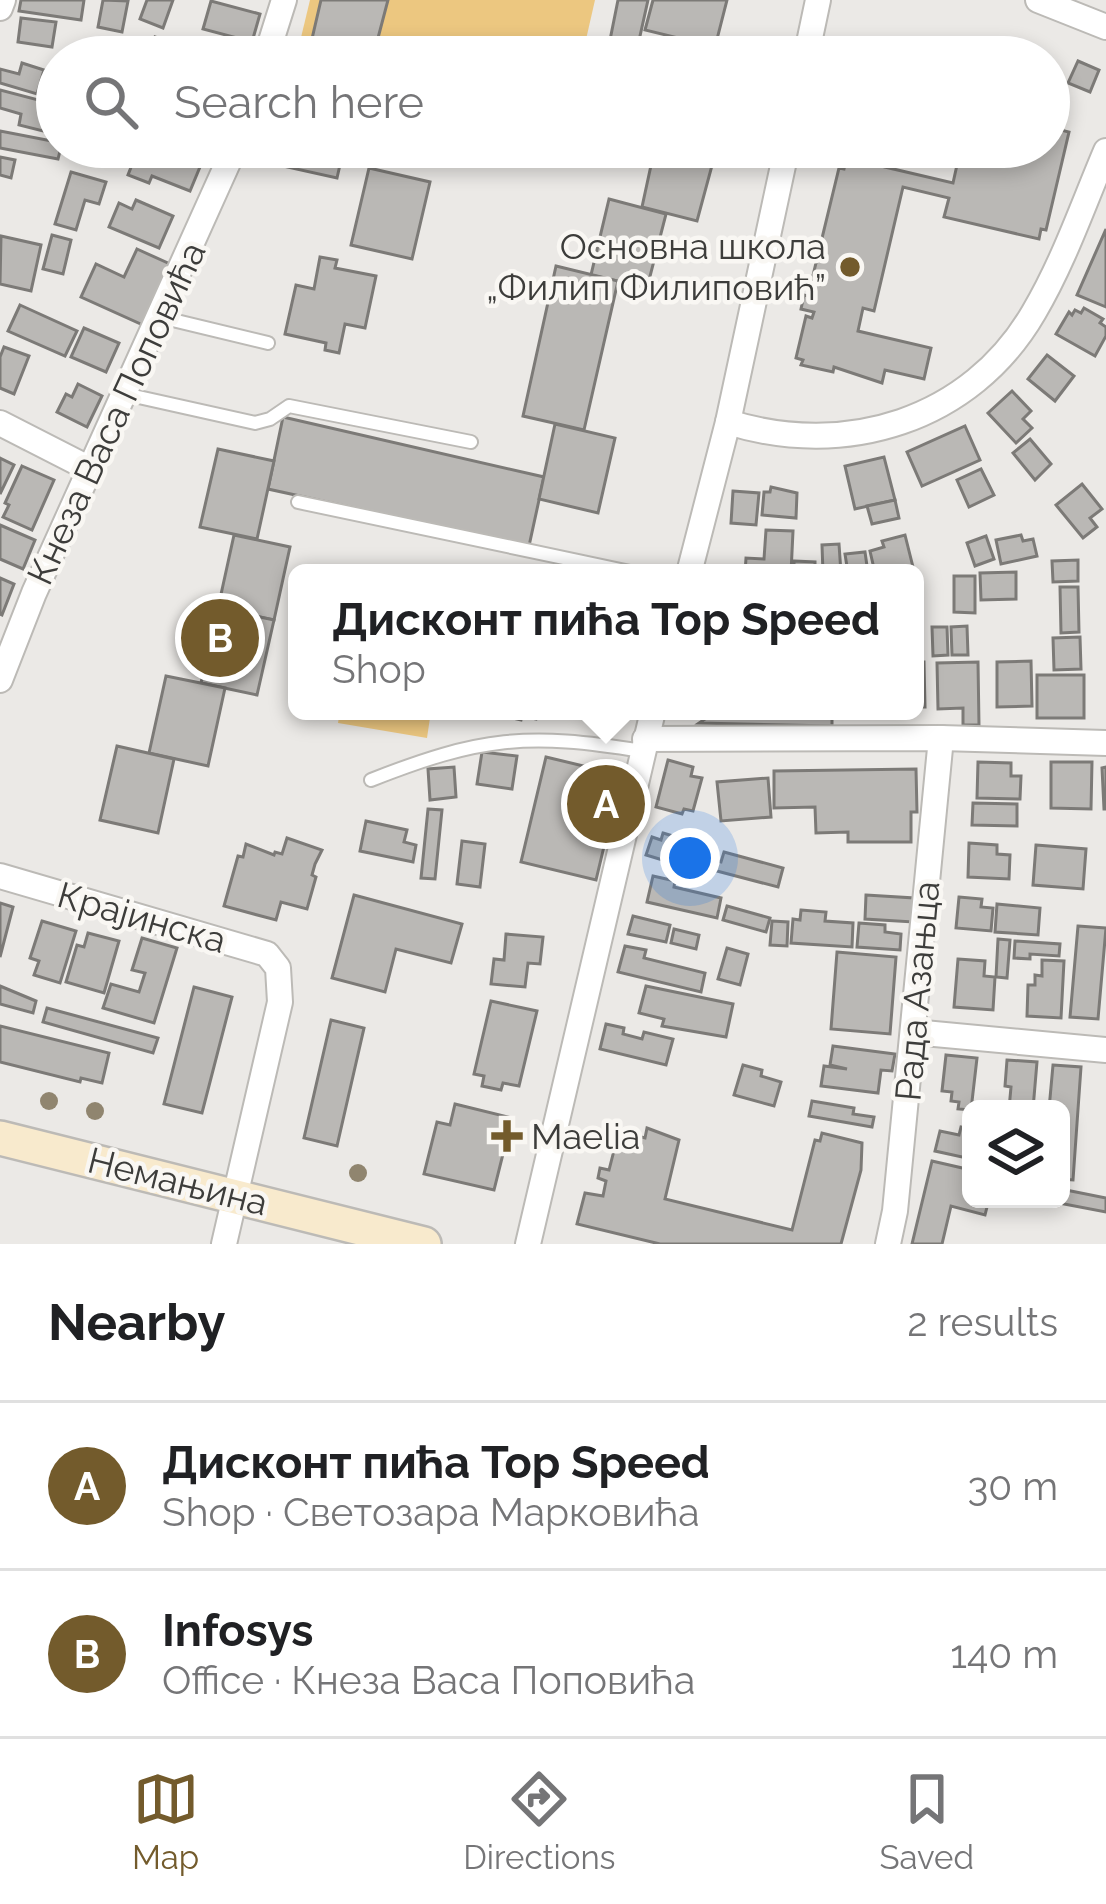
<!DOCTYPE html>
<html lang="en">
<head>
<meta charset="utf-8">
<style>
	:root { --surface:#fff; --page:#f2f2f2; --text:#202124; --muted:#757577; --line:#e0e0e0; --accent:#735b2c }
	body { margin:0; font-family:Raleway,sans-serif; background:var(--page); color:var(--text) }
	.controls { position:absolute; right:36px; bottom:36px; display:grid; overflow:hidden; border-radius:18px; box-shadow:0 6px 18px #0003 }
	.controls button { width:108px; height:108px; display:grid; place-items:center; padding:0; border:0; border-bottom:3px solid var(--line); background:var(--surface); color:var(--text); font:60px sans-serif }
	.you { position:absolute; left:690px; top:858px; width:42px; height:42px; margin:-30px; border:9px solid #fff; border-radius:50%; background:#1a73e8; box-shadow:0 0 0 18px #1a73e833 }
	.badge { display:grid; place-items:center; width:78px; height:78px; border-radius:50%; background:var(--accent); color:#fff; font-size:39px; font-weight:700 }
	.pin { position:absolute; translate:-50% -50%; border:6px solid #fff; box-shadow:0 3px 12px #0006 }
	.popup { position:absolute; left:288px; top:564px; width:636px; height:156px; box-sizing:border-box; display:grid; place-content:center; border-radius:18px; background:var(--surface); filter:drop-shadow(0 3px 9px #0005); font-size:39px; white-space:nowrap; color:var(--muted) }
	.popup b { font-size:45px; color:var(--text) }
	.popup::after { content:''; position:absolute; left:50%; top:100%; margin-left:-24px; border:24px solid transparent; border-top-color:var(--surface) }
	.list { margin:0; padding:0; list-style:none }
	h2 { display:flex; justify-content:space-between; align-items:center; height:156px; margin:0; padding:0 48px; font-size:51px }
	h2 small { font-size:39px; font-weight:400; color:var(--muted) }
	.list li { display:grid; grid-template-columns:78px 1fr auto; gap:36px; align-items:center; box-sizing:border-box; height:168px; padding:0 48px; border-top:3px solid var(--line) }
	.list b { display:block; font-size:45px; white-space:nowrap }
	.list p { margin:0; font-size:39px; white-space:nowrap; color:var(--muted) }
	.list em { font-size:39px; font-style:normal; color:var(--muted) }
	.icon { flex:none; width:66px; height:66px; fill:none; stroke:currentColor; stroke-width:2; stroke-linecap:round; stroke-linejoin:round }
	.map { position:relative; flex:none; width:1106px; height:1244px; overflow:hidden }
	.search { position:absolute; background:var(--surface); box-shadow:0 6px 18px #0003; left:36px; right:36px; top:36px; height:132px; display:flex; align-items:center; gap:30px; box-sizing:border-box; padding:0 42px; border-radius:66px; color:var(--muted); font-size:45px }
	.sheet { height:492px; background:var(--surface) }
	nav { display:flex; justify-content:space-around; align-items:center; box-sizing:border-box; height:168px; border-top:3px solid var(--line); background:var(--surface); font-size:33px; color:var(--muted) }
	nav a { display:grid; justify-items:center; gap:6px }
	nav .on { color:var(--accent) }
	.map>svg:first-child { display:block }
	.green { fill:#ecc780 }
	.building { fill:#bab8b5; stroke:#7c7a77; stroke-width:3 }
	.lines { fill:none; stroke-linecap:round; stroke-linejoin:round }
	.lane-casing { stroke:#bcbab6; stroke-width:16 }
	.street-casing { stroke:#bcbab6; stroke-width:28 }
	.secondary-casing { stroke:#bcbab6; stroke-width:38 }
	.lane { stroke:#fff; stroke-width:12 }
	.street { stroke:#fff; stroke-width:24 }
	.secondary { stroke:#f8eacd; stroke-width:33 }
	.tree { fill:#90856f }
	.poi-dot { fill:#735b2c; stroke:#f9f7f3; stroke-width:4.5 }
	.labels { text-anchor:middle; dominant-baseline:central; stroke-width:9; stroke-linejoin:round; paint-order:stroke }
	.poi-label { font-size:36px; fill:#3d3d3b; stroke:#f9f7f3; text-anchor:end }
	.street-label { font-size:36px; fill:#3d3d3b; stroke:#f9f7f3 }
</style>
</head>
<body>
<div class="map">
<svg width="1106" height="1244" viewBox="0 0 1106 1244">
	<rect width="100%" height="100%" fill="#ebe9e6"/>
	<g class="green">
		<path d="M310 0H595L582 57H327L298 50Z"/>
		<path d="M340 711H431L427 738 338 723Z"/>
	</g>
	<g class="building">
		<path d="M21 0H84L81 20 19 11Z"/>
		<path d="M103 0 128 1 122 32 98 27Z"/>
		<path d="M147 0H173L163 28 140 19Z"/>
		<path d="M321 0H388L373 57 311 43Z"/>
		<path d="M618 0H648L638 45 610 40Z"/>
		<path d="M653 0H727L715 47 645 30Z"/>
		<path d="M211 1 260 14 252 42 203 29Z"/>
		<path d="M21 18 56 22 52 47 18 42Z"/>
		<path d="M155 37 187 48 183 57H148Z"/>
		<path d="M1078 61 1099 70 1090 92 1068 83Z"/>
		<path d="M22 63 44 70 37 94 0 83V69L19 74Z"/>
		<path d="M0 90 50 103 43 131 19 125 21 114 0 108Z"/>
		<path d="M1049 127 1069 132 1046 230 1041 229 1039 239 944 217 949 198 903 187 874 311 863 308 858 331 931 348 924 379 885 370 882 383 834 367 833 372 801 365 803 360 796 358 806 316 812 318 814 312 801 309 804 295 808 296 839 168 844 169 849 147 888 150 885 167 953 183 961 147H1049Z"/>
		<path d="M0 131 57 142V147H61L58 159 0 148Z"/>
		<path d="M139 147H164L202 162 190 191 152 176 149 183 128 175Z"/>
		<path d="M283 147H344L337 178 278 165Z"/>
		<path d="M655 147H717L697 221 642 207Z"/>
		<path d="M0 157 15 160 11 178 0 175Z"/>
		<path d="M369 168 430 182 412 259 351 245Z"/>
		<path d="M71 172 106 182 99 204 85 200 76 230 55 224Z"/>
		<path d="M609 199 666 214 647 288 591 275Z"/>
		<path d="M136 200 173 216 159 248 109 227 119 203 132 209Z"/>
		<path d="M1106 229V307L1077 295Z"/>
		<path d="M52 235 71 240 63 274 43 269Z"/>
		<path d="M1 236 41 245 31 291 0 284Z"/>
		<path d="M137 249 170 264 143 325 81 297 96 264 124 277Z"/>
		<path d="M320 257 337 260 335 268 376 276 365 328 345 324 339 353 325 350 326 343 285 334 296 285 314 289Z"/>
		<path d="M556 266 618 281 584 430 523 416Z"/>
		<path d="M20 305 77 331 65 356 8 331Z"/>
		<path d="M1084 308 1103 319 1100 323 1106 327V336L1095 356 1056 334 1069 312 1072 315 1075 310 1081 313Z"/>
		<path d="M84 328 119 343 106 372 71 357Z"/>
		<path d="M4 347 29 356 14 394 0 388V357Z"/>
		<path d="M1047 355 1074 376 1055 401 1028 379Z"/>
		<path d="M78 384 102 396 87 427 57 412 66 394 72 397Z"/>
		<path d="M1012 391 1031 411 1023 419 1032 428 1016 443 988 413Z"/>
		<path d="M283 417 544 477 529 546 268 489Z"/>
		<path d="M555 424 615 438 598 513 539 499Z"/>
		<path d="M965 426 980 460 922 486 907 452Z"/>
		<path d="M1030 439 1051 464 1035 480 1013 453Z"/>
		<path d="M218 449 274 461 257 539 200 527Z"/>
		<path d="M884 457 895 500 855 509 845 466Z"/>
		<path d="M0 458 14 465 0 494Z"/>
		<path d="M22 466 54 480 32 530 3 517 9 505 5 503Z"/>
		<path d="M981 469 994 495 969 507 957 480Z"/>
		<path d="M1082 484 1102 509 1090 518 1097 527 1083 538 1056 505Z"/>
		<path d="M771 487 797 493 796 518 762 515 764 492H770Z"/>
		<path d="M733 491 759 493 756 525 731 523Z"/>
		<path d="M895 500 899 518 872 524 867 506Z"/>
		<path d="M0 525 35 540 23 569 0 559Z"/>
		<path d="M766 530 793 531 791 573H745L746 558 764 559Z"/>
		<path d="M234 535 290 547 274 620 218 608Z"/>
		<path d="M905 535 914 571 875 573 870 551 884 547 882 541Z"/>
		<path d="M1021 535 1023 541 1033 539 1037 556 1001 564 996 540Z"/>
		<path d="M986 536 994 559 975 566 967 543Z"/>
		<path d="M839 544 841 573H823L822 545Z"/>
		<path d="M865 552 868 573H848L845 554Z"/>
		<path d="M1078 560V581L1053 582 1052 561Z"/>
		<path d="M794 561 815 562V573H794Z"/>
		<path d="M1016 572V599L981 600 980 573Z"/>
		<path d="M954 576H975V613L954 612Z"/>
		<path d="M0 578 14 584 2 615 0 614Z"/>
		<path d="M1060 587H1078L1079 632 1061 633Z"/>
		<path d="M915 590H921L922 656 915 657Z"/>
		<path d="M218 608 274 620 257 695 201 683Z"/>
		<path d="M967 626 968 655H952L951 627Z"/>
		<path d="M932 627H947L948 655 933 656Z"/>
		<path d="M1080 637 1081 669 1054 670 1053 638Z"/>
		<path d="M1031 661 1032 706 997 707V662Z"/>
		<path d="M915 662H924L925 707H915Z"/>
		<path d="M978 662 979 725H963V708L938 709 937 663Z"/>
		<rect x="1037" y="675" width="47" height="43"/>
		<path d="M166 676 225 688 208 766 149 753Z"/>
		<path d="M509 711H538L536 719 522 716 521 720 508 717Z"/>
		<path d="M717 711H832V726L699 723Z"/>
		<path d="M117 746 174 759 158 833 100 820Z"/>
		<path d="M482 752 517 756 512 789 477 784Z"/>
		<path d="M546 757 621 775 596 880 521 862Z"/>
		<path d="M668 760 693 767 691 776 702 778 693 811 684 809 682 814 656 807Z"/>
		<path d="M978 762 1011 763V776H1021L1020 799 977 798Z"/>
		<path d="M1051 762H1092L1091 809 1051 808Z"/>
		<path d="M454 767 456 797 430 800 428 769Z"/>
		<path d="M1106 767V809H1104L1102 768Z"/>
		<path d="M916 769 917 812H911V842H848V832L816 833 815 807 774 808V771Z"/>
		<path d="M768 778 771 817 721 821 717 782Z"/>
		<path d="M973 803 1017 804V826L972 825Z"/>
		<path d="M428 809 442 810 435 879 421 878Z"/>
		<path d="M366 821 407 830 404 842 416 845 413 862 360 851Z"/>
		<path d="M663 833 693 842 686 867 646 855 652 837 661 840Z"/>
		<path d="M287 838 322 850 315 864 312 875 316 877 307 909 281 902 276 920 224 906 238 856 243 857 246 844 274 855 275 852 282 854Z"/>
		<path d="M462 841 485 844 480 887 457 884Z"/>
		<path d="M969 843 997 845V854L1010 855 1009 879 968 877Z"/>
		<path d="M1036 845 1086 849 1083 889 1033 885Z"/>
		<path d="M724 852 783 868 778 887 690 864 693 855 721 862Z"/>
		<path d="M653 876 675 881 674 887 721 898 717 918 647 902Z"/>
		<path d="M354 895 462 924 451 963 396 949 385 992 332 978Z"/>
		<path d="M866 895 914 898 913 922 865 919Z"/>
		<path d="M959 897 982 899 981 907 993 908 991 931 956 928Z"/>
		<path d="M0 903 13 907 0 957Z"/>
		<path d="M997 904 1040 908 1038 935 995 932Z"/>
		<path d="M727 906 770 918 766 932 723 920Z"/>
		<path d="M801 910 826 912 825 921 853 923 852 947 791 943 793 919 800 920Z"/>
		<path d="M633 916 670 925 666 942 628 934Z"/>
		<path d="M42 921 76 931 60 983 34 975 39 961 30 958Z"/>
		<path d="M772 921 788 922 787 946 770 945Z"/>
		<path d="M859 923 885 925V932L901 934 900 950 857 947Z"/>
		<path d="M1078 926 1106 928 1098 1019 1070 1017Z"/>
		<path d="M674 929 699 935 696 949 671 943Z"/>
		<path d="M88 933 119 941 104 993 66 982 77 945 84 947Z"/>
		<path d="M506 934 543 937 540 964 528 963 525 987 491 984 494 959 504 960Z"/>
		<path d="M142 938 177 948 154 1023 103 1008 111 984 139 992 145 973 132 970Z"/>
		<path d="M998 939 1010 940 1007 978 996 977Z"/>
		<path d="M1015 941 1060 944 1059 956 1030 954V959L1014 958Z"/>
		<path d="M625 946 646 950 644 958 705 973 701 992 618 972Z"/>
		<path d="M727 948 748 954 740 985 718 979Z"/>
		<path d="M837 952 896 957 890 1034 831 1029Z"/>
		<path d="M958 959 985 961 984 976 995 977 993 1010 954 1007Z"/>
		<path d="M1042 960 1064 961 1061 1018 1027 1016 1028 985H1035V975L1042 976Z"/>
		<path d="M0 986 36 1001 33 1013 0 1004Z"/>
		<path d="M646 986 733 1004 726 1037 662 1026 664 1019 639 1013Z"/>
		<path d="M194 987 232 997 202 1113 164 1104Z"/>
		<path d="M491 1001 537 1011 519 1086 503 1083 501 1090 482 1086 484 1076 474 1074Z"/>
		<path d="M47 1008 158 1038 153 1053 43 1022Z"/>
		<path d="M331 1020 364 1028 337 1146 304 1138Z"/>
		<path d="M606 1024 624 1028 623 1034 642 1039 644 1032 673 1039 666 1065 600 1049Z"/>
		<path d="M0 1026 109 1053 102 1083 81 1078 80 1082 0 1062Z"/>
		<path d="M833 1046 895 1054 892 1071 881 1070 878 1093 821 1086 824 1066 847 1069 830 1065Z"/>
		<path d="M946 1055 977 1058 971 1110 958 1109 959 1102 951 1101 952 1092 942 1091Z"/>
		<path d="M1007 1060 1037 1062 1033 1109H1009L1011 1087 1005 1086Z"/>
		<path d="M743 1065 762 1070 761 1076 781 1082 774 1106 734 1095Z"/>
		<path d="M1053 1065 1081 1067 1073 1180 1061 1179V1109H1049Z"/>
		<path d="M812 1101 854 1108 853 1114 874 1117 872 1127 809 1116Z"/>
		<path d="M455 1104 512 1118 494 1190 424 1174 437 1122 450 1125Z"/>
		<path d="M961 1127 971 1129V1159L935 1151 940 1131 959 1135Z"/>
		<path d="M647 1128 679 1140 665 1199 792 1230 815 1140 820 1141 822 1133 862 1143 861 1170 841 1244H660L577 1224 585 1193 603 1196 606 1181 598 1178 600 1168 609 1170 619 1131 645 1138Z"/>
		<path d="M932 1161 971 1170V1199H989L985 1215 951 1206 942 1244H912Z"/>
		<path d="M1061 1189 1106 1198V1212L1038 1199H1061Z"/>
	</g>
	<g class="lines">
		<defs>
			<g id="lane">
				<path d="M160 317 268 343"/>
				<path d="M125 394 255 423 270 419 289 406 471 442"/>
				<path d="M298 502 635 573"/>
				<path d="M371 780C480 737 527 732 642 751"/>
			</g>
			<g id="street">
				<path d="M1038 0 1106 27"/>
				<path d="M0 8 3 0"/>
				<path d="M266 57 284 0"/>
				<path d="M806 57 818 0"/>
				<path d="M728 422C845 459 971 421 1034 312 1064 261 1083 205 1106 151"/>
				<path d="M0 423 90 469"/>
				<path d="M689 573 728 422 787 147"/>
				<path d="M0 680 34 593 235 147"/>
				<path d="M645 739 941 738 1106 743"/>
				<path d="M0 876 267 954 278 968 280 1002 224 1244"/>
				<path d="M913 1032 1106 1050"/>
				<path d="M528 1244 653 711"/>
				<path d="M888 1244 895 1211 941 738"/>
			</g>
			<path id="secondary" d="M0 1138 424 1244"/>
		</defs>
		<use href="#lane" class="lane-casing"/>
		<use href="#street" class="street-casing"/>
		<use href="#secondary" class="secondary-casing"/>
		<use href="#lane" class="lane"/>
		<use href="#street" class="street"/>
		<use href="#secondary" class="secondary"/>
	</g>
	<g class="tree">
		<circle cx="49" cy="1101" r="9"/>
		<circle cx="95" cy="1111" r="9"/>
		<circle cx="358" cy="1173" r="9"/>
	</g>
	<g class="poi-dot">
		<circle cx="850" cy="267" r="12"/>
		<path d="M501 1118h12v12h12v12h-12v12h-12v-12h-12v-12h12z"/>
	</g>
	<g class="labels">
		<g class="poi-label">
			<text x="826" y="246">Основна школа<tspan x="826" dy="41">„Филип Филиповић”</tspan></text>
			<text x="531" y="1136" text-anchor="start">Maelia</text>
		</g>
		<g class="street-label">
			<text transform="translate(116 413) rotate(-65)">Кнеза Васа Поповића</text>
			<text transform="translate(142 917) rotate(16)">Крајинска</text>
			<text transform="translate(917 991) rotate(-85)">Рада Азањца</text>
			<text transform="translate(178 1181) rotate(14)">Немањина</text>
		</g>
	</g>
</svg>
<div class="controls">
<button><svg class="icon" aria-label="layers" viewBox="0 0 24 24"><path d="M12 4l9 5-9 5-9-5zM3 14l9 5 9-5"/></svg></button>
</div>
<div class="you"></div>
<div class="pin badge" style="left:606px;top:804px">A</div>
<div class="popup"><b>Дисконт пића Top Speed</b>Shop</div>
<div class="pin badge" style="left:220px;top:638px">B</div>
<div class="search"><svg class="icon" aria-label="search" viewBox="0 0 24 24"><circle cx="10" cy="10" r="6"/><path d="M15 15l6 6"/></svg>Search here</div>
</div>
<section class="sheet">
<h2>Nearby<small>2 results</small></h2>
<ul class="list">
<li><span class="badge">A</span><div><b>Дисконт пића Top Speed</b><p>Shop · Светозара Марковића</p></div><em>30 m</em></li>
<li><span class="badge">B</span><div><b>Infosys</b><p>Office · Кнеза Васа Поповића</p></div><em>140 m</em></li>
</ul>
</section>
<nav>
<a class="on"><svg class="icon" aria-label="map" viewBox="0 0 24 24"><path d="M3 6l6-2 6 2 6-2v14l-6 2-6-2-6 2zM9 4v14M15 6v14"/></svg>Map</a>
<a><svg class="icon" aria-label="directions" viewBox="0 0 24 24"><path d="M12 3l9 9-9 9-9-9zM9 14v-3h6M13 9l2 2-2 2"/></svg>Directions</a>
<a><svg class="icon" aria-label="saved" viewBox="0 0 24 24"><path d="M7 4h10v16l-5-4-5 4z"/></svg>Saved</a>
</nav>
</body>
</html>
